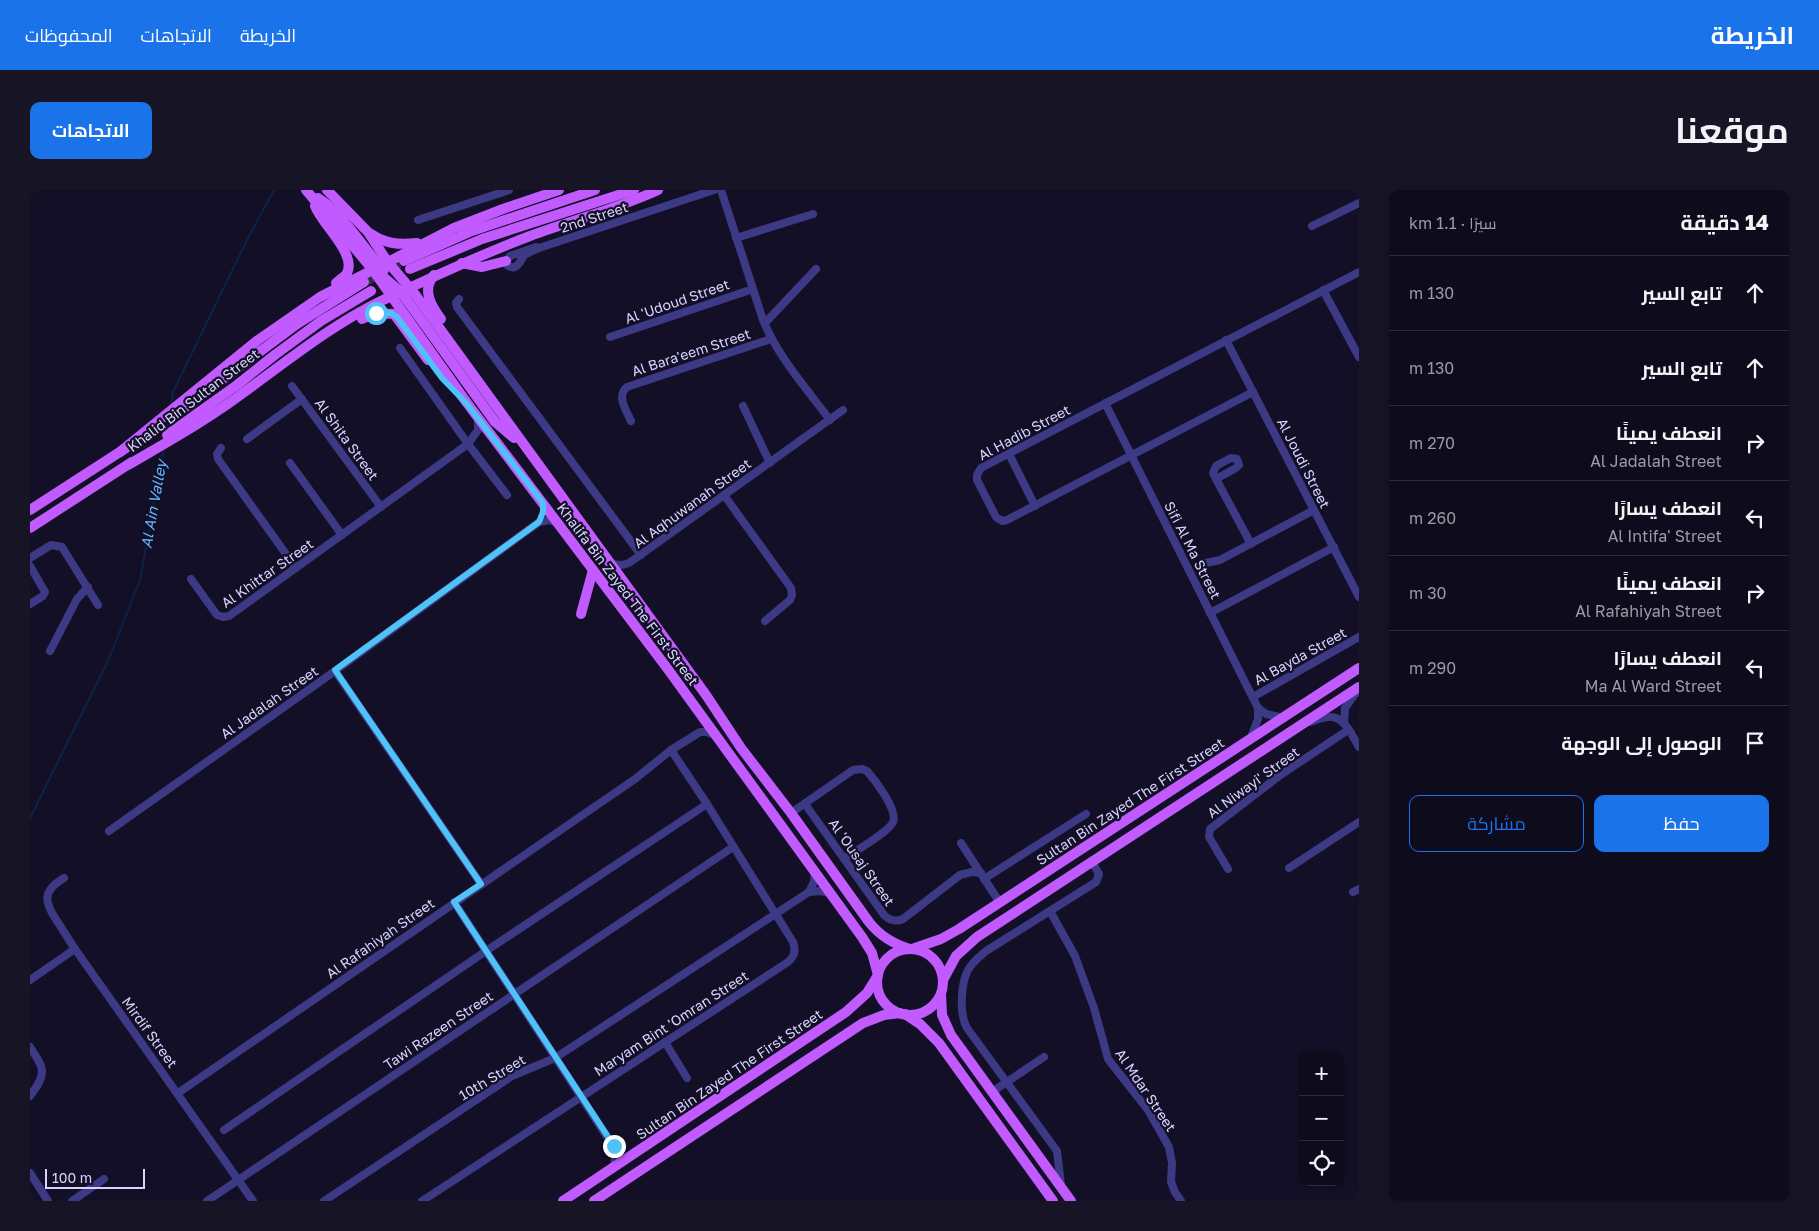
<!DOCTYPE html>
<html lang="ar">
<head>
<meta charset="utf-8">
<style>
	:root { --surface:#0e0b1c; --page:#171425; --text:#f1f3f6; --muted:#9b9ba3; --line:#2e2b3b; --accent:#1a73e8 }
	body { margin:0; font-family:"Golos Text",Cairo,sans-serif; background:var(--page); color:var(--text); direction:rtl }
	.controls { position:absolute; right:15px; bottom:15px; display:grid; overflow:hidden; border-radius:10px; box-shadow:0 1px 4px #0004 }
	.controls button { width:45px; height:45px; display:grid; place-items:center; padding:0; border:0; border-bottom:1px solid var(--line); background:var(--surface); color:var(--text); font:25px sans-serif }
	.scale { position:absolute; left:15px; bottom:12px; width:100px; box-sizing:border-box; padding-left:5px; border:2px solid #d9d4ff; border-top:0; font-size:14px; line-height:18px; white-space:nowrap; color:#d9d4ff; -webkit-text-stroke:4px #130f26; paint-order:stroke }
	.stop { position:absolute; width:15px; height:15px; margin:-11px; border:4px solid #4fc3f7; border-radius:50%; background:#fff }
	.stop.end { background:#4fc3f7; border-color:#fff; box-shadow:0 1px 5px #0008 }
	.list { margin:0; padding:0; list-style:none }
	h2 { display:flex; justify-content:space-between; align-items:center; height:65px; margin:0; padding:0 20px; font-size:21px }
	h2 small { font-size:16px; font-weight:400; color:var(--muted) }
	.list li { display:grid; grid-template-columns:32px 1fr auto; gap:15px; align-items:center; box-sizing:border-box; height:75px; padding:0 20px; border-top:1px solid var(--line) }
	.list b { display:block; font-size:19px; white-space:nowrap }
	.list p { margin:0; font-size:16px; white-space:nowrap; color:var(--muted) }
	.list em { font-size:16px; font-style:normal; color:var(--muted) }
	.actions { display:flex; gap:10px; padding:15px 20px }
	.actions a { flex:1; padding:11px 0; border:1px solid var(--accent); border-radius:10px; text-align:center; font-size:18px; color:var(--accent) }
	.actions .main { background:var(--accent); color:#fff }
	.icon { flex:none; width:28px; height:28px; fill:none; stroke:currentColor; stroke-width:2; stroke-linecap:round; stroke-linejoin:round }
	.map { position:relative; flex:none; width:1329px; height:1011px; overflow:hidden; direction:ltr; border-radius:10px }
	header { display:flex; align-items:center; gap:30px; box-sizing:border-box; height:70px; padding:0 25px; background:var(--accent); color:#fff }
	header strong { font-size:24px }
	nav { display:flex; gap:28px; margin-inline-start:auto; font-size:18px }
	.intro { display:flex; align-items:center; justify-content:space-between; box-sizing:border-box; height:120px; padding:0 30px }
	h1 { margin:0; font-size:35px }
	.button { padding:12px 22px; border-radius:10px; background:var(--accent); color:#fff; font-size:18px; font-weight:700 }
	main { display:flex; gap:30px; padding:0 30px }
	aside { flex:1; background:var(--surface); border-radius:10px; box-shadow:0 1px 4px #0004 }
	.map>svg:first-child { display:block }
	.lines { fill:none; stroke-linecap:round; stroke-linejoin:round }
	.stream { stroke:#0c2248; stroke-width:2 }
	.major-tunnel { stroke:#312d47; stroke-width:10; stroke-dasharray:10 5; stroke-linecap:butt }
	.minor { stroke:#3d3a85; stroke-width:8 }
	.major { stroke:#c25bff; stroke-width:10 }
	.route { stroke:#4fc3f7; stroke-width:6 }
	.labels { text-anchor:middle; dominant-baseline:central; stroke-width:4.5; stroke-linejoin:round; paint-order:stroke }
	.street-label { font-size:14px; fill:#d9d4ff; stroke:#130f26 }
	.water-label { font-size:15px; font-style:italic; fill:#62b6ff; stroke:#130f26 }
</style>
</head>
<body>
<header>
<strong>الخريطة</strong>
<nav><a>الخريطة</a><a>الاتجاهات</a><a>المحفوظات</a></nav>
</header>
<div class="intro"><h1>موقعنا</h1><a class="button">الاتجاهات</a></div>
<main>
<aside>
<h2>14 دقيقة<small>سيرًا · 1.1 km</small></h2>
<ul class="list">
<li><svg class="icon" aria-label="ahead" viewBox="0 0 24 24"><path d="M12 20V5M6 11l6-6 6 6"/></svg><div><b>تابع السير</b></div><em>130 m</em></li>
<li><svg class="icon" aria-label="ahead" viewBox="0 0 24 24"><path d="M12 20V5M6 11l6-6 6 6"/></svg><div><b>تابع السير</b></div><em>130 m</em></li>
<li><svg class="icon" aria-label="right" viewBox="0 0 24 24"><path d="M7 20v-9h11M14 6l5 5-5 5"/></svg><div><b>انعطف يمينًا</b><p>Al Jadalah Street</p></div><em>270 m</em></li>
<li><svg class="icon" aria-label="left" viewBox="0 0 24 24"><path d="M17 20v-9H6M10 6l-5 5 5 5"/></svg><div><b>انعطف يسارًا</b><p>Al Intifa' Street</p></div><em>260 m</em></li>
<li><svg class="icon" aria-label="right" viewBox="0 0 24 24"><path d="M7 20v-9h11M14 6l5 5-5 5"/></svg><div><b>انعطف يمينًا</b><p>Al Rafahiyah Street</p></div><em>30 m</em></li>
<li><svg class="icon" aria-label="left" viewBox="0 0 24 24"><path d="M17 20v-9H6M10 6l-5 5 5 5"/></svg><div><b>انعطف يسارًا</b><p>Ma Al Ward Street</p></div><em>290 m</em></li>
<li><svg class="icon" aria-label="arrive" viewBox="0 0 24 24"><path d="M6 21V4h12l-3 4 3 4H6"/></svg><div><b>الوصول إلى الوجهة</b></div></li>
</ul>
<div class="actions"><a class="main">حفظ</a><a>مشاركة</a></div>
</aside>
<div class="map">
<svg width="1329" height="1011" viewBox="0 0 1329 1011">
	<rect width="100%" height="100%" fill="#130f26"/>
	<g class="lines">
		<g class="stream">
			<path d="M141 216 143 202 219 46 244 0"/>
			<path d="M137 241 138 231"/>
			<path d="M0 628 78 471 110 390 134 258"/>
		</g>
		<path class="major-tunnel" d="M334 92 374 71"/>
		<g class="minor">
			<path d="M691 0 733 130C748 167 776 198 800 230"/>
			<path d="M388 30 479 0"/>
			<path d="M1282 36 1329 13"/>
			<path d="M706 48 783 24"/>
			<path d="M509 58 506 57 480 66 476 71 477 75C486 82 490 72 494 65L509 58 684 0"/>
			<path d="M1293 100 1329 167"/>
			<path d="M429 109 426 113 427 117 611 365"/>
			<path d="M735 133 786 79"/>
			<path d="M580 147 723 99"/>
			<path d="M1196 150 1329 407"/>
			<path d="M370 158 438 254 477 305"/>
			<path d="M262 196 351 317"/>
			<path d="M1223 202 977 330 972 331 966 327 947 290V285L951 278 1329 82"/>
			<path d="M1075 213 1228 518V529L1220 550"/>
			<path d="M713 216 740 273"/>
			<path d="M601 231C596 220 586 206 597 197L741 149"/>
			<path d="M217 249 272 209"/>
			<path d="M191 258 187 264 188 269 266 378"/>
			<path d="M979 264 1005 316"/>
			<path d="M260 273 312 345"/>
			<path d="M1186 289 1206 278 1209 275 1207 269 1201 268 1186 276 1183 283 1186 289 1221 354"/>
			<path d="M694 305 761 398 762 405 760 410 735 431"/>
			<path d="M0 368 21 355 32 357 68 415"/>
			<path d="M580 374 592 375 599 373 813 220"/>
			<path d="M1171 374 1190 370 1284 320"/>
			<path d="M0 376 15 402 13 406 0 414"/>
			<path d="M161 389 187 425 193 427 199 426 438 254 448 240V229"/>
			<path d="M1180 423 1304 357"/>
			<path d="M20 461 47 409 58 397"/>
			<path d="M305 481 451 694"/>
			<path d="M1223 507 1329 447"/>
			<path d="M1228 518 1236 524 1254 528"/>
			<path d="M1279 532C1286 531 1292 527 1299 527 1315 526 1322 546 1329 557"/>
			<path d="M1314 533 1315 518 1328 500"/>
			<path d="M775 614 854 725C860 731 866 732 873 729L930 685 942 682 951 683"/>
			<path d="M761 623 823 580 832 579 837 581C845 590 868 620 863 632 860 641 824 662 814 669"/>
			<path d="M79 641 305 481 509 332 519 330 529 333"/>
			<path d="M931 653 970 713"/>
			<path d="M1259 678 1329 632"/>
			<path d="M1198 679 1179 647 1180 639 1249 586 1318 540"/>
			<path d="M34 688C12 701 14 712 27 731 33 740 39 750 45 759L223 1011"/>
			<path d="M954 689 1056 624"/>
			<path d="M779 702 790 701 800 703"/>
			<path d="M1323 702 1329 699"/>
			<path d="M424 712 583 956 585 966 584 977"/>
			<path d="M1020 721 1045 766 1064 818 1078 869 1118 920 1139 957 1142 973 1141 992 1145 1002 1151 1011"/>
			<path d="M0 790 45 759"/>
			<path d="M635 852 657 888"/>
			<path d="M0 857C15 880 17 883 0 906"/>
			<path d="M962 902 1014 867"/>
			<path d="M148 903 605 589 641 560 670 542H676L685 545"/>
			<path d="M194 940 456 761 677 614"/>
			<path d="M0 983 18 1011"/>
			<path d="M1031 995 1027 961 937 838C929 824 931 796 937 782 941 773 949 767 956 761L1066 692 1069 684 1062 672"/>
			<path d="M42 1011 74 989"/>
			<path d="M177 1011 703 657"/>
			<path d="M294 1011 482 886 525 868 779 702 784 692 785 681"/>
			<path d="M392 1011 758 772C764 767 766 760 763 752L677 614 641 560"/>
		</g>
		<g class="major">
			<path d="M276 0 343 80 437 213 637 478 832 747 842 763 848 785"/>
			<path d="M297 0 338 42 357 71 384 103 676 505 711 558 761 623 839 732C850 746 863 754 880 759"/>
			<path d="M288 8C316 26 331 57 354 80"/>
			<path d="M285 16C292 35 329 65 316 85L306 93"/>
			<path d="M341 44C356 54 369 55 387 53"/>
			<path d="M374 71 442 41 565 0"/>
			<path d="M432 73 452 77 476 71"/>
			<path d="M380 79 452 49 604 0"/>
			<path d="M350 84 371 102 465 232 484 248"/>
			<path d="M404 85C391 100 402 117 411 129"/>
			<path d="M332 129 346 123 364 124 398 170"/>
			<path d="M141 228 267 134 334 92"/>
			<path d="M137 245 207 195 246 164 291 131 341 101"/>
			<path d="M90 262 228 150 290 107 424 38 473 19 529 0"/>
			<path d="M98 275C137 252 177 230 213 203 256 172 303 134 351 111 401 88 449 65 500 46 543 30 587 19 628 0"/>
			<path d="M0 320 96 258"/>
			<path d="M0 338 102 272"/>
			<path d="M551 424 563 380"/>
			<path d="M882 759 911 749 929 739 1329 478"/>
			<circle cx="880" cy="792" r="33"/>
			<path d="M913 790 926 766 947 747 1329 497"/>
			<path d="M911 804 912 825 921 845 1041 1011"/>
			<path d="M875 824 890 834 909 853 1023 1011"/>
			<path d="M533 1011 816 822 837 803 847 787"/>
			<path d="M564 1011 833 833 854 825 870 823"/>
		</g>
	</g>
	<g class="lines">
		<path class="route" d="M346 123H361L367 127 412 188 437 214 513 313V322L509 332 305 480 451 694 424 712 584 956"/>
	</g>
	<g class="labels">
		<g class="street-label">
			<text transform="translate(564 27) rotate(-18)">2nd Street</text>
			<text transform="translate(647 111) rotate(-19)">Al 'Udoud Street</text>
			<text transform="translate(661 162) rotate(-18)">Al Bara'eem Street</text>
			<text transform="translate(163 210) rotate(-37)">Khalid Bin Sultan Street</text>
			<text transform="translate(994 242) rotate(-28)">Al Hadib Street</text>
			<text transform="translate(317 249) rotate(54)">Al Shita Street</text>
			<text transform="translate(1274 273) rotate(63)">Al Joudi Street</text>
			<text transform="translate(662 313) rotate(-36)">Al Aqhuwanah Street</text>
			<text transform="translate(1163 360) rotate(63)">Sifi Al Ma Street</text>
			<text transform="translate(237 383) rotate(-35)">Al Khittar Street</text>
			<text transform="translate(598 404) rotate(53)">Khalifa Bin Zayed The First Street</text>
			<text transform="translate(1270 466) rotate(-29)">Al Bayda Street</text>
			<text transform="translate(239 512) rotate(-35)">Al Jadalah Street</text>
			<text transform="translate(1223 592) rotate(-36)">Al Niwayi' Street</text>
			<text transform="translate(1100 611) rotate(-33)">Sultan Bin Zayed The First Street</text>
			<text transform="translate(832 672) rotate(55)">Al 'Ousaj Street</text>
			<text transform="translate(350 748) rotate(-35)">Al Rafahiyah Street</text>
			<text transform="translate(641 833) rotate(-33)">Maryam Bint 'Omran Street</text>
			<text transform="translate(408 840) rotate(-34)">Tawi Razeen Street</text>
			<text transform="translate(120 842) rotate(54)">Mirdif Street</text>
			<text transform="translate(699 884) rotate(-34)">Sultan Bin Zayed The First Street</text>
			<text transform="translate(462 887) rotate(-31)">10th Street</text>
			<text transform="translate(1116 900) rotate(56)">Al Mdar Street</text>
		</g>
		<g class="water-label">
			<text transform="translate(123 314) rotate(-80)">Al Ain Valley</text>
		</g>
	</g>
</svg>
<div class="controls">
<button>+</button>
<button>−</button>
<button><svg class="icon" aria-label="locate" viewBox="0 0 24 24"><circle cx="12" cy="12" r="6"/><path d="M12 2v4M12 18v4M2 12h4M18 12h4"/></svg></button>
</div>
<div class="scale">100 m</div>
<div class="stop" style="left:346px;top:123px"></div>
<div class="stop end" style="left:584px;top:956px"></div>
</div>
</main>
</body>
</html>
